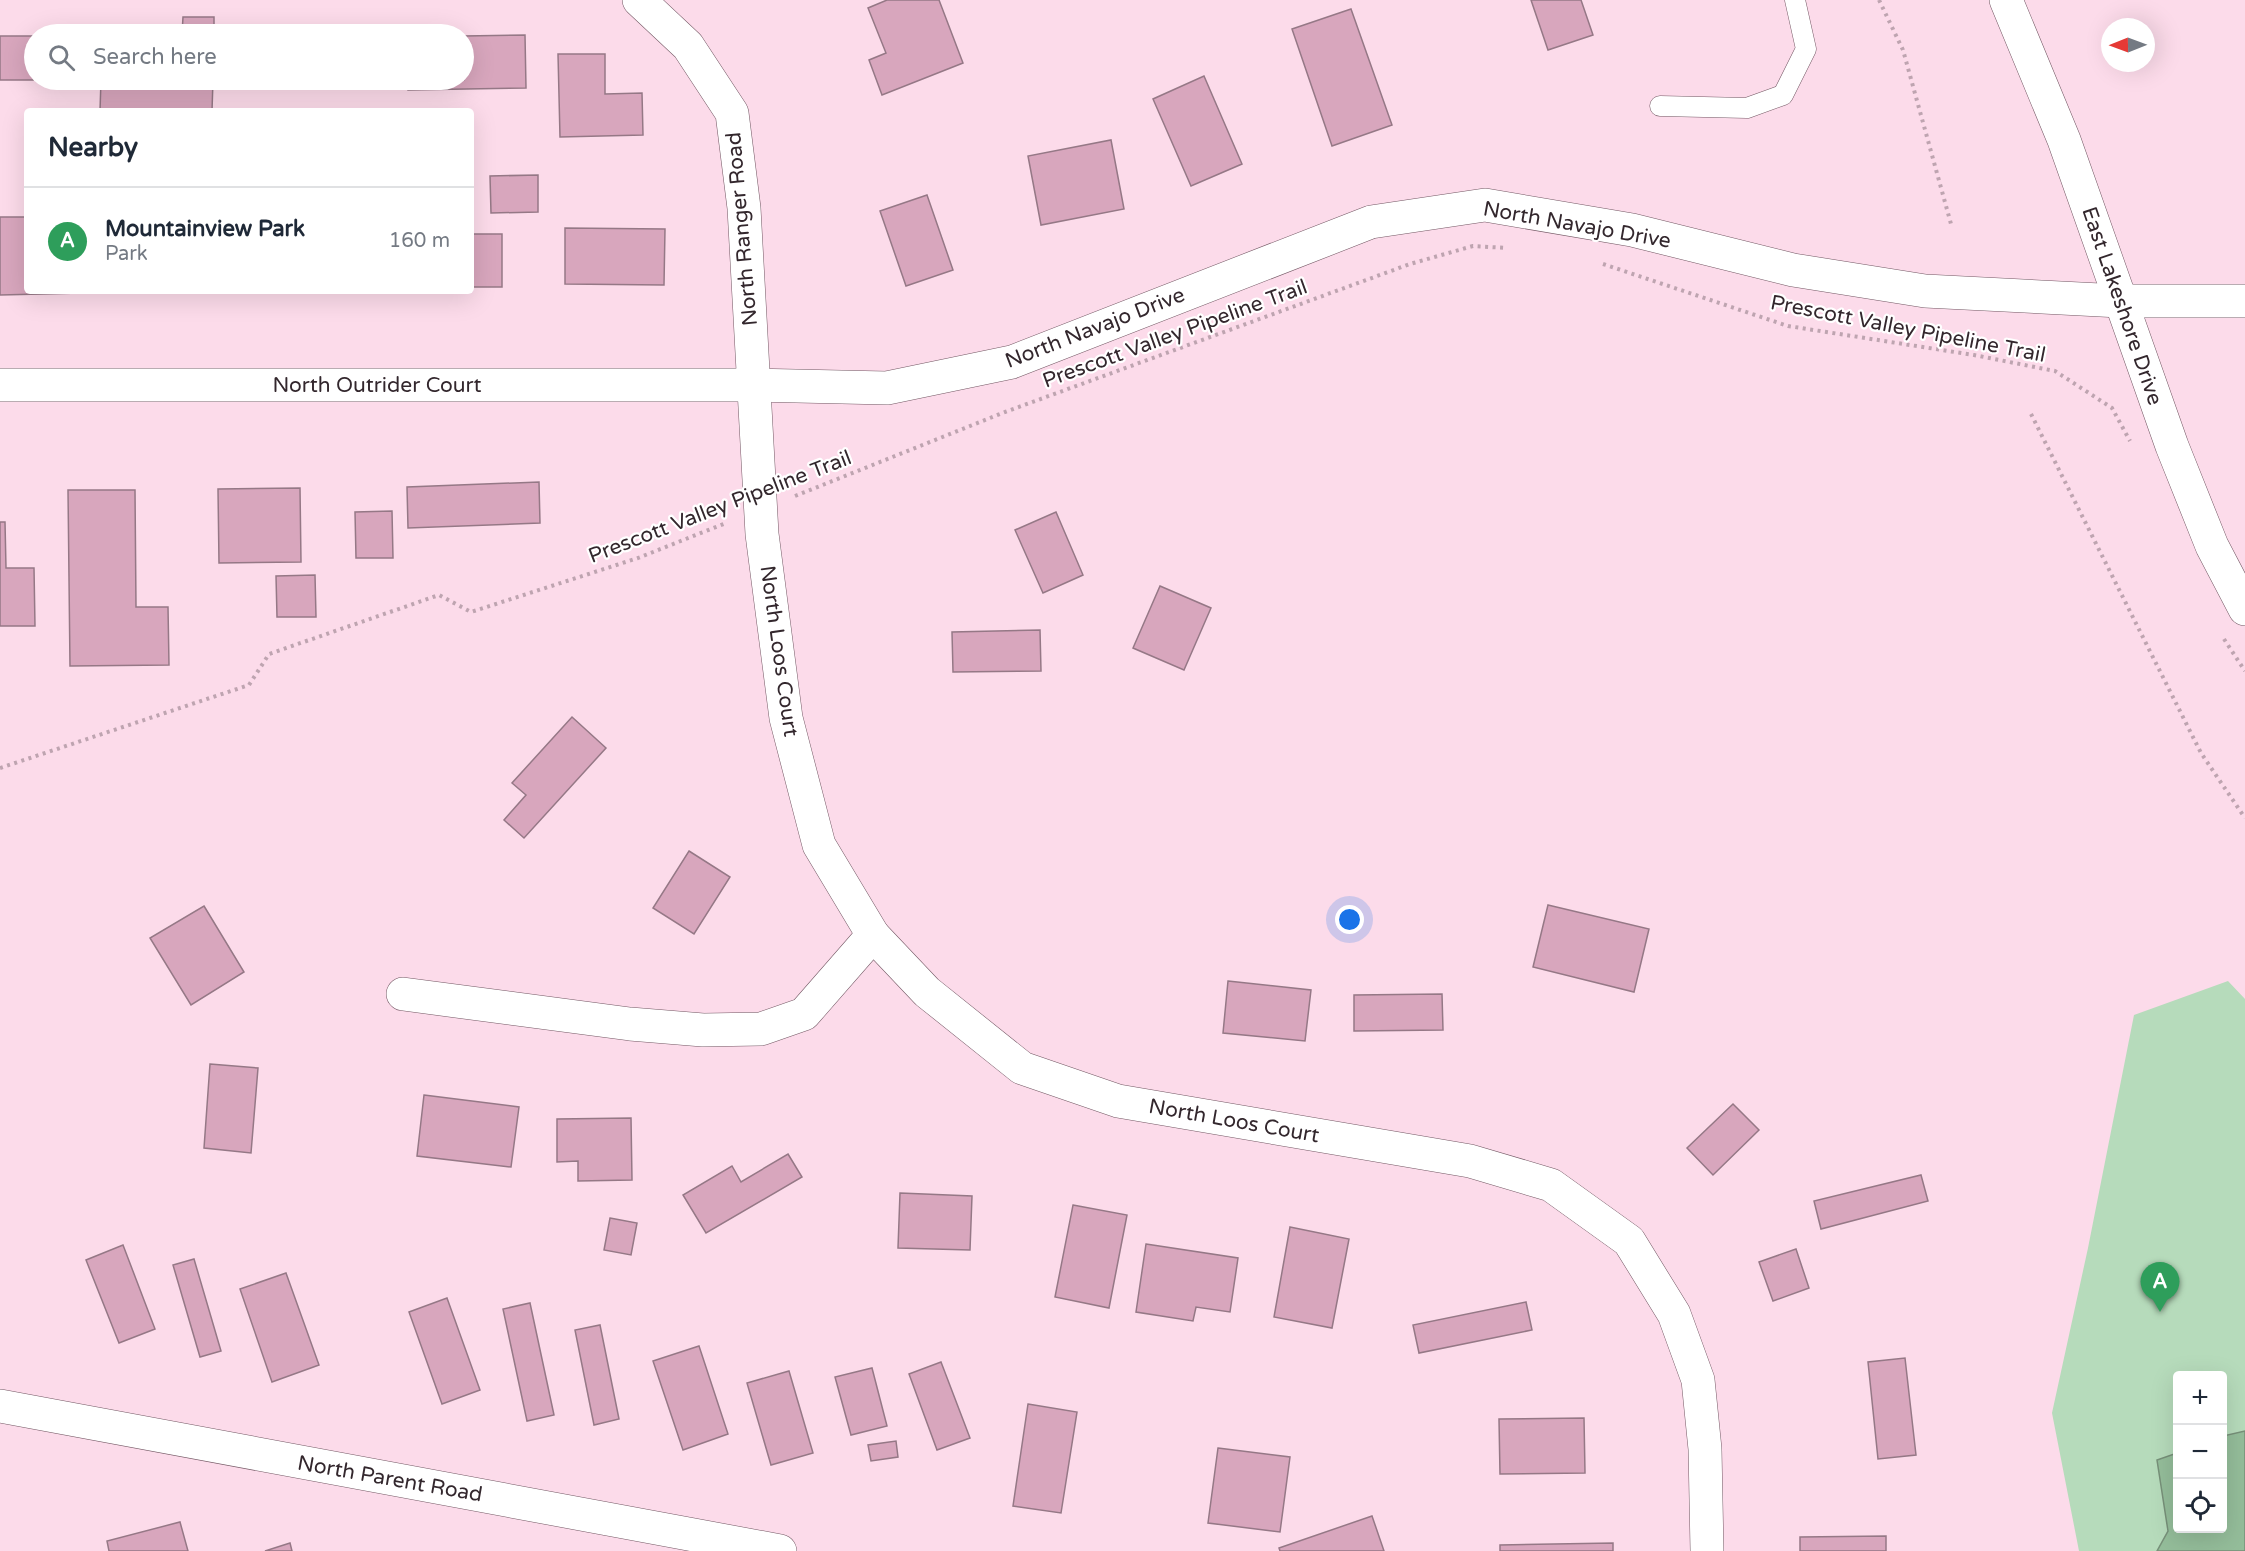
<!DOCTYPE html>
<html lang="en">
<head>
<meta charset="utf-8">
<style>
	:root { --surface:#fff; --page:#f6f6f7; --text:#1f2937; --muted:#747a83; --line:#e0e1e3; --accent:#1a73e8 }
	body { margin:0; font-family:"Varela Round",sans-serif; background:var(--page); color:var(--text) }
	.controls { position:absolute; right:18px; bottom:18px; display:grid; overflow:hidden; border-radius:6px; box-shadow:0 6px 24px #0002 }
	.controls button { width:54px; height:54px; display:grid; place-items:center; padding:0; border:0; border-bottom:2px solid var(--line); background:var(--surface); color:var(--text); font:30px sans-serif }
	.compass { position:absolute; left:2101px; top:18px; width:54px; height:54px; border-radius:50%; background:var(--surface); box-shadow:0 6px 24px #0002; rotate:269deg }
	.you { position:absolute; left:1350px; top:920px; width:21px; height:21px; margin:-15px; border:4px solid #fff; border-radius:50%; background:#1a73e8; box-shadow:0 0 0 9px #1a73e833 }
	.badge { display:grid; place-items:center; width:39px; height:39px; border-radius:50%; background:var(--accent); color:#fff; font-size:20px; font-weight:700 }
	.pin { position:absolute; translate:-50% -50px; filter:drop-shadow(0 2px 3px #0008) }
	.pin::after { content:''; position:absolute; top:32px; width:21px; height:18px; background:inherit; clip-path:polygon(0 0,100% 0,50% 100%) }
	.list { margin:0; padding:0; list-style:none }
	h2 { display:flex; justify-content:space-between; align-items:center; height:78px; margin:0; padding:0 24px; font-size:26px }
	h2 small { font-size:20px; font-weight:400; color:var(--muted) }
	.list li { display:grid; grid-template-columns:39px 1fr auto; gap:18px; align-items:center; box-sizing:border-box; height:108px; padding:0 24px; border-top:2px solid var(--line) }
	.list b { display:block; font-size:22px; white-space:nowrap }
	.list p { margin:0; font-size:20px; white-space:nowrap; color:var(--muted) }
	.list em { font-size:20px; font-style:normal; color:var(--muted) }
	.icon { flex:none; width:33px; height:33px; fill:none; stroke:currentColor; stroke-width:2; stroke-linecap:round; stroke-linejoin:round }
	.map { position:relative; flex:none; width:2245px; height:1551px; overflow:hidden }
	.search { position:absolute; background:var(--surface); box-shadow:0 6px 24px #0002; left:24px; top:24px; width:450px; height:66px; display:flex; align-items:center; gap:15px; box-sizing:border-box; padding:0 21px; border-radius:33px; color:var(--muted); font-size:22px }
	.panel { position:absolute; background:var(--surface); box-shadow:0 6px 24px #0002; left:24px; top:108px; width:450px; height:186px; border-radius:6px }
	.map>svg:first-child { display:block }
	.green { fill:#b6dbbb; fill-rule:evenodd }
	.water { fill:#94bd9a; stroke:#779079; stroke-width:1.5 }
	.building { fill:#d8a6bd; stroke:#957886; stroke-width:1.5 }
	.lines { fill:none; stroke-linecap:round; stroke-linejoin:round }
	.lane-casing { stroke:#735864; stroke-width:21 }
	.street-casing { stroke:#735864; stroke-width:34 }
	.secondary-casing { stroke:#735864; stroke-width:34 }
	.path { stroke:#bea4b0; stroke-width:4; stroke-dasharray:3 4.5; stroke-linecap:butt }
	.lane { stroke:#fff; stroke-width:20 }
	.street { stroke:#fff; stroke-width:33 }
	.secondary { stroke:#fff; stroke-width:33 }
	.labels { text-anchor:middle; dominant-baseline:central; stroke-width:4.5; stroke-linejoin:round; paint-order:stroke }
	.street-label { font-size:21px; fill:#33272d; stroke:#fff }
</style>
</head>
<body>
<div class="map">
<svg width="2245" height="1551" viewBox="0 0 2245 1551">
	<rect width="100%" height="100%" fill="#fcdbea"/>
	<path class="green" d="M2228 981 2245 999V1551H2079L2052 1413 2088 1248 2134 1015ZM2178 1376H2222V1528H2178Z"/>
	<path class="water" d="M2245 1431V1551H2157L2168 1531 2157 1460 2177 1453 2178 1528H2222L2223 1436Z"/>
	<g class="building">
		<path d="M887 0H939L963 63 882 95 869 60 886 53 868 8Z"/>
		<path d="M1531 0H1581L1593 35 1548 50Z"/>
		<path d="M1351 9 1392 125 1332 146 1292 29Z"/>
		<path d="M183 17H214V34H182Z"/>
		<path d="M525 35 526 88 408 90 407 80H464V36Z"/>
		<path d="M0 36H34V80H44H0Z"/>
		<path d="M558 54H605V94L642 93 643 135 560 137Z"/>
		<path d="M1204 76 1242 164 1191 186 1153 99Z"/>
		<path d="M101 80H213L212 111H100Z"/>
		<path d="M1111 140 1124 209 1041 225 1028 156Z"/>
		<path d="M538 175V212L491 213 490 176Z"/>
		<path d="M927 195 953 270 906 286 880 211Z"/>
		<path d="M0 217H27V291H81V293L0 295Z"/>
		<path d="M565 228 665 229 664 285 565 284Z"/>
		<rect x="471" y="234" width="31" height="53"/>
		<path d="M539 482 540 523 408 528 407 487Z"/>
		<path d="M300 488 301 562 219 563 218 489Z"/>
		<path d="M68 490H135L136 607H168L169 665 70 666Z"/>
		<path d="M392 511 393 558H356L355 512Z"/>
		<path d="M1056 512 1083 575 1043 593 1015 530Z"/>
		<path d="M0 522H5L6 568H34L35 626H0Z"/>
		<path d="M315 575 316 617H277L276 576Z"/>
		<path d="M1160 586 1211 608 1184 670 1133 648Z"/>
		<path d="M1040 630 1041 671 953 672 952 632Z"/>
		<path d="M572 717 606 748 524 838 504 820 526 795 512 783Z"/>
		<path d="M689 851 730 877 694 934 653 908Z"/>
		<path d="M1548 905 1649 929 1634 992 1533 967Z"/>
		<path d="M204 906 244 972 191 1005 150 938Z"/>
		<path d="M1228 981 1311 990 1305 1041 1223 1033Z"/>
		<path d="M1442 994 1443 1030 1354 1031V995Z"/>
		<path d="M210 1064 258 1068 251 1153 204 1148Z"/>
		<path d="M424 1095 519 1107 511 1167 417 1156Z"/>
		<path d="M1733 1104 1759 1130 1713 1175 1687 1148Z"/>
		<path d="M631 1118 632 1180 578 1181V1161L557 1162V1119Z"/>
		<path d="M788 1154 802 1177 706 1233 683 1195 732 1166 741 1182Z"/>
		<path d="M1921 1175 1928 1201 1821 1229 1814 1201Z"/>
		<path d="M900 1193 972 1196 970 1250 898 1248Z"/>
		<path d="M1073 1205 1127 1215 1109 1308 1055 1297Z"/>
		<path d="M610 1218 637 1223 631 1255 604 1250Z"/>
		<path d="M1290 1227 1349 1239 1332 1328 1274 1317Z"/>
		<path d="M1146 1244 1238 1258 1230 1312 1196 1307 1193 1321 1136 1312Z"/>
		<path d="M123 1245 155 1329 119 1343 86 1260Z"/>
		<path d="M1796 1249 1809 1288 1773 1301 1759 1262Z"/>
		<path d="M194 1259 221 1351 200 1357 173 1265Z"/>
		<path d="M286 1273 319 1365 272 1382 240 1289Z"/>
		<path d="M447 1298 480 1390 442 1404 409 1312Z"/>
		<path d="M1526 1302 1532 1330 1419 1353 1413 1325Z"/>
		<path d="M530 1303 554 1415 527 1421 503 1309Z"/>
		<path d="M600 1325 619 1419 594 1425 575 1330Z"/>
		<path d="M699 1346 728 1434 683 1450 653 1361Z"/>
		<path d="M1905 1358 1916 1455 1878 1459 1868 1362Z"/>
		<path d="M941 1362 970 1438 937 1450 909 1374Z"/>
		<path d="M872 1368 887 1426 851 1435 835 1377Z"/>
		<path d="M789 1371 813 1453 771 1465 747 1383Z"/>
		<path d="M1028 1404 1077 1412 1061 1513 1013 1506Z"/>
		<path d="M1584 1418 1585 1473 1500 1474 1499 1419Z"/>
		<path d="M896 1441 898 1457 871 1461 868 1445Z"/>
		<path d="M1218 1448 1290 1457 1280 1532 1208 1523Z"/>
		<path d="M1372 1516 1384 1551H1280L1279 1548Z"/>
		<path d="M180 1522 188 1551H109L107 1541Z"/>
		<path d="M1886 1536V1551H1800V1537Z"/>
		<path d="M290 1543 292 1551H265Z"/>
		<path d="M1613 1543V1551H1500V1545Z"/>
	</g>
	<g class="lines">
		<defs>
			<path id="lane" d="M1660 106 1747 108 1783 95 1806 49 1795 0"/>
			<g id="street">
				<path d="M0 385H753"/>
				<path d="M403 994 630 1024 703 1030 761 1029 804 1014 873 935"/>
				<path d="M0 1406 780 1551"/>
			</g>
			<g id="secondary">
				<path d="M639 0 688 46 732 113 744 208 762 534 786 718 819 845 873 935 927 992 1022 1068 1118 1101 1470 1161 1551 1185 1629 1241 1674 1314 1698 1380 1705 1449 1707 1551"/>
				<path d="M2006 0 2064 140 2172 446 2212 546 2245 609"/>
				<path d="M753 385 887 388 1012 362 1371 222 1485 205 1632 230 1793 270 1925 291 2120 301H2245"/>
			</g>
		</defs>
		<use href="#lane" class="lane-casing"/>
		<use href="#street" class="street-casing"/>
		<use href="#secondary" class="secondary-casing"/>
		<g class="path">
			<path d="M1879 0 1903 50 1951 224"/>
			<path d="M1603 264 1788 326 1974 355 2055 371 2112 408 2130 441"/>
			<path d="M2031 414 2201 753 2245 818"/>
			<path d="M795 496 1005 412 1410 264 1473 246 1507 248"/>
			<path d="M2224 639 2245 671"/>
			<path d="M0 768 249 685 269 654 439 595 471 612 638 558 726 523"/>
		</g>
		<use href="#lane" class="lane"/>
		<use href="#street" class="street"/>
		<use href="#secondary" class="secondary"/>
	</g>
	<g class="labels">
		<g class="street-label">
			<text transform="translate(1577 225) rotate(10)">North Navajo Drive</text>
			<text transform="translate(742 229) rotate(-95)">North Ranger Road</text>
			<text transform="translate(2122 306) rotate(71)">East Lakeshore Drive</text>
			<text transform="translate(1095 328) rotate(-21)">North Navajo Drive</text>
			<text transform="translate(1908 329) rotate(11)">Prescott Valley Pipeline Trail</text>
			<text transform="translate(1175 334) rotate(-20)">Prescott Valley Pipeline Trail</text>
			<text x="377" y="385">North Outrider Court</text>
			<text transform="translate(720 507) rotate(-21)">Prescott Valley Pipeline Trail</text>
			<text transform="translate(779 651) rotate(82)">North Loos Court</text>
			<text transform="translate(1234 1121) rotate(10)">North Loos Court</text>
			<text transform="translate(390 1479) rotate(10)">North Parent Road</text>
		</g>
	</g>
</svg>
<div class="controls">
<button>+</button>
<button>−</button>
<button><svg class="icon" aria-label="locate" viewBox="0 0 24 24"><circle cx="12" cy="12" r="6"/><path d="M12 2v4M12 18v4M2 12h4M18 12h4"/></svg></button>
</div>
<svg class="compass" viewBox="-18 -18 36 36"><path d="M0-13l5 13h-10z" fill="#e53935"/><path d="M0 13l5-13h-10z" fill="#747a83"/></svg>
<div class="you"></div>
<div class="pin badge" style="left:2160px;top:1312px;background:#2e9e5b">A</div>
<div class="search"><svg class="icon" aria-label="search" viewBox="0 0 24 24"><circle cx="10" cy="10" r="6"/><path d="M15 15l6 6"/></svg>Search here</div>
<section class="panel">
<h2>Nearby<small></small></h2>
<ul class="list">
<li><span class="badge" style="background:#2e9e5b">A</span><div><b>Mountainview Park</b><p>Park</p></div><em>160 m</em></li>
</ul>
</section>
</div>
</body>
</html>
